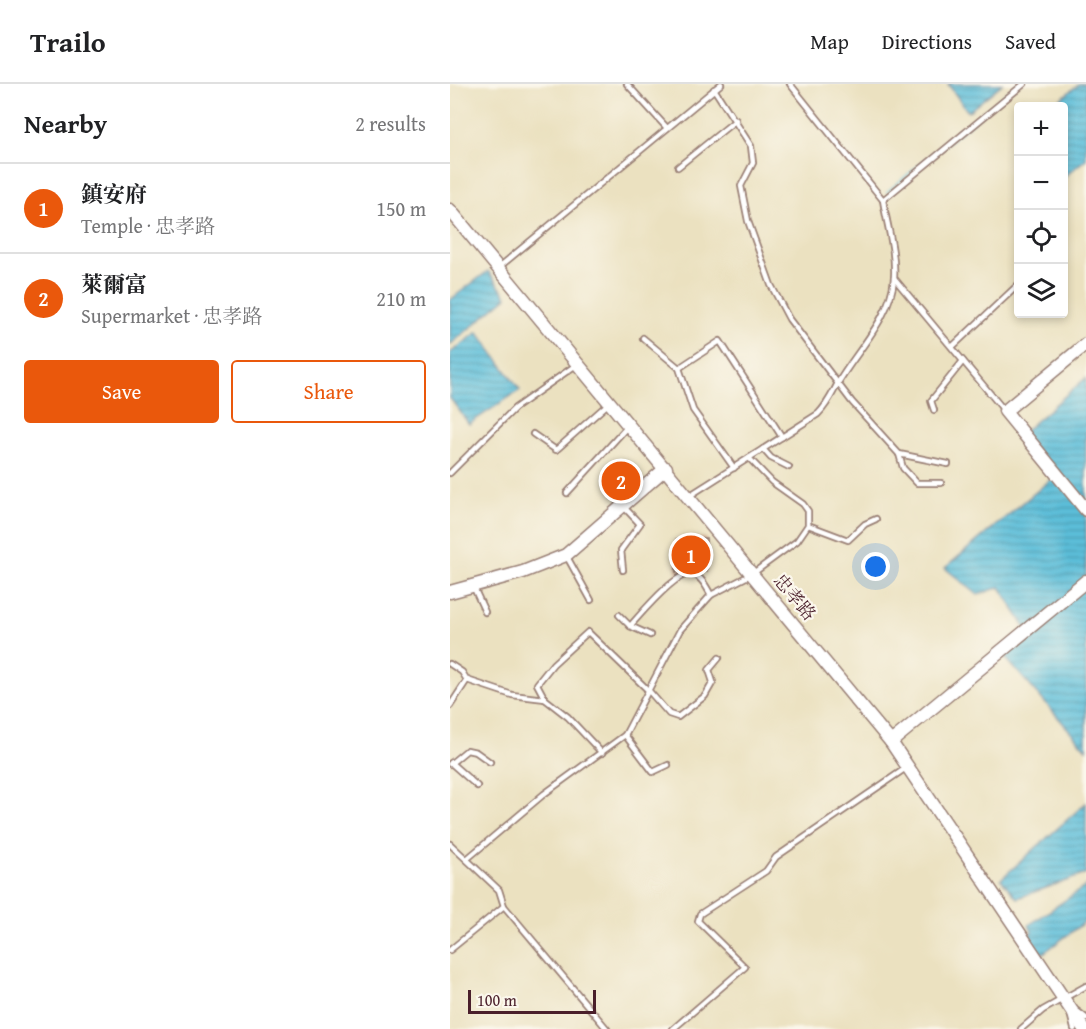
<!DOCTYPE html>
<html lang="en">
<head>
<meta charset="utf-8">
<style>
	:root { --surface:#fff; --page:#f6f6f6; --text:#202124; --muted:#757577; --line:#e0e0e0; --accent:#ea580c }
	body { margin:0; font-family:"Gentium Book Plus","Noto Serif TC",serif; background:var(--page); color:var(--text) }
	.controls { position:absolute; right:18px; top:18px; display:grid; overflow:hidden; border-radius:6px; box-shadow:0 3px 9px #0003 }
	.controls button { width:54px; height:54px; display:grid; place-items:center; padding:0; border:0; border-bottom:2px solid var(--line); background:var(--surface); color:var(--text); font:30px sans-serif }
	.scale { position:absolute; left:18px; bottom:15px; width:128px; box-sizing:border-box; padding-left:6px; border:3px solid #4a1f2b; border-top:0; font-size:16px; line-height:21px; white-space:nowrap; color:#4a1f2b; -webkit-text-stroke:4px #fbf7ec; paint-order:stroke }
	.you { position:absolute; left:426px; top:483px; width:21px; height:21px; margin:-15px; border:4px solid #fff; border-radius:50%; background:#1a73e8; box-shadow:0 0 0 9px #1a73e833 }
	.badge { display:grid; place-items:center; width:39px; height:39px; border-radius:50%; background:var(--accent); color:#fff; font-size:20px; font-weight:700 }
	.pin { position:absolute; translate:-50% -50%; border:3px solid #fff; box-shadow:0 2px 6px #0006 }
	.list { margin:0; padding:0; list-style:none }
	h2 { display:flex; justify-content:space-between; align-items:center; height:78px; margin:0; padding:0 24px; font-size:26px }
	h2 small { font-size:20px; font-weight:400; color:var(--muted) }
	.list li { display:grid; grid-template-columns:39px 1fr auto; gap:18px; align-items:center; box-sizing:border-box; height:90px; padding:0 24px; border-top:2px solid var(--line) }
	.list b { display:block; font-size:22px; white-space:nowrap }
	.list p { margin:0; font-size:20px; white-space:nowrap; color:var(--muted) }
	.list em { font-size:20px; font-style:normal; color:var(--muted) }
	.actions { display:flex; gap:12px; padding:18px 24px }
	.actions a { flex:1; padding:14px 0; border:2px solid var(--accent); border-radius:6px; text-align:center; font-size:21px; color:var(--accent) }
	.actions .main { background:var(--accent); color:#fff }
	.icon { flex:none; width:33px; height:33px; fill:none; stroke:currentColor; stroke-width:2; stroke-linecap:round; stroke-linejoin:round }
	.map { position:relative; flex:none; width:636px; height:945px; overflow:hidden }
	header { display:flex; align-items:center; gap:36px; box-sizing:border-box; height:84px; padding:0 30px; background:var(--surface); border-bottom:2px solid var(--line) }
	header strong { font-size:28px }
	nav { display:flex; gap:33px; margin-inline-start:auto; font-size:21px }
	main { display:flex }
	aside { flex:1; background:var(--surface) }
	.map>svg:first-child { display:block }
	.water { fill:url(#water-rules); stroke:#526e82; stroke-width:1.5 }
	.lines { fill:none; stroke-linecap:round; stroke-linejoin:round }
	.stream { stroke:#5bbed9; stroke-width:2 }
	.building { fill:#d5a383 }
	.service-casing { stroke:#9a8076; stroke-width:8 }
	.tertiary-casing { stroke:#9a8076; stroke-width:15 }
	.service { stroke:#fff; stroke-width:4.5 }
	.tertiary { stroke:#fff; stroke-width:12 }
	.labels { text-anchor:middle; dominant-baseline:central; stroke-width:4.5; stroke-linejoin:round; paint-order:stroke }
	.street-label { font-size:18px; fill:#4a1f2b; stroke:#fbf7ec }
</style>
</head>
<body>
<header>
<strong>Trailo</strong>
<nav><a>Map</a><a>Directions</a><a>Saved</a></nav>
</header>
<main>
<aside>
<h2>Nearby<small>2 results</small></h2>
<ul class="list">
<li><span class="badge">1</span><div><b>鎮安府</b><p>Temple · 忠孝路</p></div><em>150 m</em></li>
<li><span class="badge">2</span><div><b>萊爾富</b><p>Supermarket · 忠孝路</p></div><em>210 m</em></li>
</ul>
<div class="actions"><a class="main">Save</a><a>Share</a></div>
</aside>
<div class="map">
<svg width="636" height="945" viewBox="0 0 636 945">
	<defs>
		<pattern id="water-rules" width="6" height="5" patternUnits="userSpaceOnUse" patternTransform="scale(1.5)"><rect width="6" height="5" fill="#5bbed9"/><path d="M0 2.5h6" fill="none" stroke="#4d9ab0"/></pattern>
	</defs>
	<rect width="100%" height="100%" fill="#fbf7ec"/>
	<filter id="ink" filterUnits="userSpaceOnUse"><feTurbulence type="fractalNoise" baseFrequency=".0167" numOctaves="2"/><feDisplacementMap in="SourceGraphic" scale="12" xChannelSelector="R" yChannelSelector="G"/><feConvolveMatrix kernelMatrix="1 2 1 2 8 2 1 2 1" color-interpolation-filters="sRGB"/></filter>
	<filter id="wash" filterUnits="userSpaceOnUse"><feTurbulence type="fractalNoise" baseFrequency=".008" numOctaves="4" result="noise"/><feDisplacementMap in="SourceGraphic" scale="24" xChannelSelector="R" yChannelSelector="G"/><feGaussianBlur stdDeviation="1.35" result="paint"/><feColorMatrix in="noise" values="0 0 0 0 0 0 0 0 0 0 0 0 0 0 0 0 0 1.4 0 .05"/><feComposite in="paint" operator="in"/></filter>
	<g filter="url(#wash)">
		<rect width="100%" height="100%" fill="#ebe1c0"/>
		<g class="water">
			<path d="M498 0H552L518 28Z"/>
			<path d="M629 0H636V75L614 93V22H602Z"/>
			<path d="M38 187 57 213 0 261V216Z"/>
			<path d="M28 248 70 306 19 340 0 314V269Z"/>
			<path d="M636 294V665L553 571 577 546 550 503 528 511 495 484 605 392 572 349Z"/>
			<path d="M636 719V790L567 814 551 795Z"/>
			<path d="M636 802V837L592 870 572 855 582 848 579 841Z"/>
		</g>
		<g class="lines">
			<path class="stream" d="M437 108 568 0"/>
		</g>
		<g id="blocks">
			<g class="building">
				<path d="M166 384 184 400 176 408 158 394Z"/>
				<path d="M256 454 257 487 226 488V455Z"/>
			</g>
		</g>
	</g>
	<g filter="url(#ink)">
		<use href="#blocks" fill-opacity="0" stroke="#9a8076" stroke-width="1.5"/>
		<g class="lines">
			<defs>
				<g id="service">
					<path d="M177 0 217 44"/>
					<path d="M340 0 433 116"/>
					<path d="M264 5 301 62 303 79 291 102 298 137 321 201 339 235 402 318 449 370 453 384 467 399H491"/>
					<path d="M228 83 286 36"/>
					<path d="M48 184 271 0"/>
					<path d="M444 194 553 325"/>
					<path d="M193 254 229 284"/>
					<path d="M502 263 568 201"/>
					<path d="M484 326 481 317 513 277"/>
					<path d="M83 350 106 366 159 319"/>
					<path d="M313 365 321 374 339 383"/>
					<path d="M449 370 498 380"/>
					<path d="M284 384 243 326 229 284 270 257 332 353"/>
					<path d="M0 389 65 324 126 281"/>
					<path d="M117 409 178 342"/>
					<path d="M239 412 368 330C378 320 382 310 388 299 407 266 441 234 444 194 446 169 437 141 433 116L574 0"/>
					<path d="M173 422 190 440 171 466 173 486"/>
					<path d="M358 441 398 456 415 440 426 435"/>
					<path d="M116 471 141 516"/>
					<path d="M24 504 35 528"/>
					<path d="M169 531 180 542 200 551"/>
					<path d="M180 542C191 530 228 485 243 490 252 493 257 504 261 511"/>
					<path d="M0 580 12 588 17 596 0 622"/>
					<path d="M17 596 62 611 95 615 118 633 152 669"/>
					<path d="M95 615 87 600 103 580 138 548 199 607 219 630 228 633 255 612 263 598 259 586 269 574"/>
					<path d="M175 651 203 688 218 681"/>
					<path d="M1 679 27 702"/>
					<path d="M0 680 17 666 26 668 40 678"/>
					<path d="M0 760 49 806 54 822 157 945"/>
					<path d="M18 774 94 710 175 651 230 546 261 511 302 490 347 457 358 441V427L353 420 322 398 299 374"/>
					<path d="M0 866 54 822"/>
					<path d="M627 927 636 934"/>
					<path d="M621 933 624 945"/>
					<path d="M223 945 295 883 248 837 250 830 316 787 326 773 456 684"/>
					<path d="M571 945 593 926 636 902"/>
				</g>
				<g id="tertiary">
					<path d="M0 126 441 658 634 945"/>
					<path d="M636 260 555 327 636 426"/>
					<path d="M0 508 73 488 116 471 216 384"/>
					<path d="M441 658 636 497"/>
				</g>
			</defs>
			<use href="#service" class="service-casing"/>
			<use href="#tertiary" class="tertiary-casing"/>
			<use href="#service" class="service"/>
			<use href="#tertiary" class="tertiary"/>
		</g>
	</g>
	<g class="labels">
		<g class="street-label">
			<text transform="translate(345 513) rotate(50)">忠孝路</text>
		</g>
	</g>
</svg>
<div class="controls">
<button>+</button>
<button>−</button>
<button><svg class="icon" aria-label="locate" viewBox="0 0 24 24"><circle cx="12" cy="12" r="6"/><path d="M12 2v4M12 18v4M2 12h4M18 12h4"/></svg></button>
<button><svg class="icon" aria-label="layers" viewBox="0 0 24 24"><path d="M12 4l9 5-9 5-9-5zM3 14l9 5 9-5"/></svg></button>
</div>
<div class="scale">100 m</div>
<div class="you"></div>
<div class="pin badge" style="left:241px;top:471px">1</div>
<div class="pin badge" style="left:171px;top:397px">2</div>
</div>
</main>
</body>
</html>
